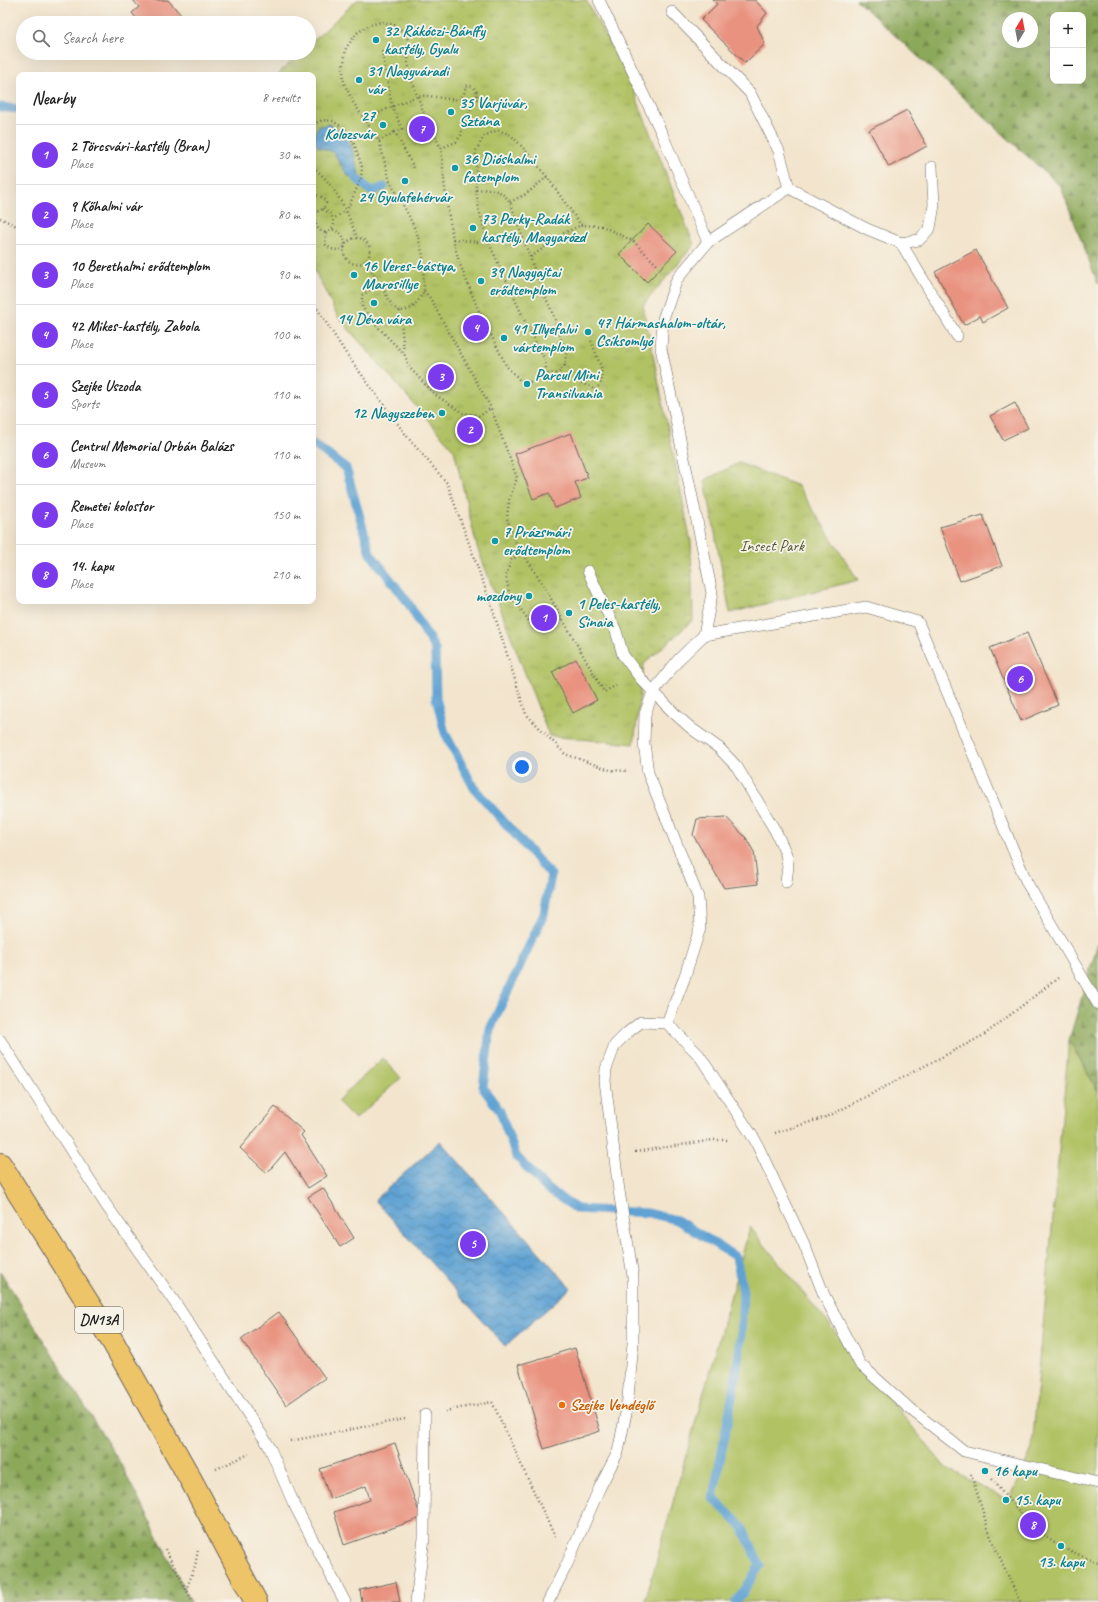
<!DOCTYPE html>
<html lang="en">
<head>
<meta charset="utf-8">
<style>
	:root { --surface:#fff; --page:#f6f6f6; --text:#222; --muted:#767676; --line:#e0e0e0; --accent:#7c3aed }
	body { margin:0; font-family:Caveat,sans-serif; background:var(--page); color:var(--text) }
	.controls { position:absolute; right:12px; top:12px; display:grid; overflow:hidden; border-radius:8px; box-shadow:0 4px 16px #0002 }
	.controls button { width:36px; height:36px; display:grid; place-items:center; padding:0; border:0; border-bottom:1px solid var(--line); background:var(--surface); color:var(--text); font:20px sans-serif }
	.compass { position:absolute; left:1002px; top:12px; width:36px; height:36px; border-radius:50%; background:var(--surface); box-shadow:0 4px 16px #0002; rotate:10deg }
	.you { position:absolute; left:522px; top:767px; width:14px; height:14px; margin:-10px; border:3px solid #fff; border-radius:50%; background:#1a73e8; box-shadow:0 0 0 6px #1a73e833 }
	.badge { display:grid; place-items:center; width:26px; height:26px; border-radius:50%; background:var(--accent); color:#fff; font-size:13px; font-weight:700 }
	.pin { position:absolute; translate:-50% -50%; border:2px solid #fff; box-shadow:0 1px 4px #0006 }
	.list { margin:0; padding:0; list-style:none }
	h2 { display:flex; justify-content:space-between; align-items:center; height:52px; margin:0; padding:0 16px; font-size:17px }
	h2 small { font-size:13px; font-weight:400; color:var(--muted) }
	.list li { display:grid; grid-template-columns:26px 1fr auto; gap:12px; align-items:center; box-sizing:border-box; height:60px; padding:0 16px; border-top:1px solid var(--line) }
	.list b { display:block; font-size:15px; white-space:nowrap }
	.list p { margin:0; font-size:13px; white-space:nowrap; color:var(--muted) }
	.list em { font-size:13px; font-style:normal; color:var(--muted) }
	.icon { flex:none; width:22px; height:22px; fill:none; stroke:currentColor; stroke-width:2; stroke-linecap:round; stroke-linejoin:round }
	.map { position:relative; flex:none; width:1098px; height:1602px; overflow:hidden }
	.search { position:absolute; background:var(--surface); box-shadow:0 4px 16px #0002; left:16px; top:16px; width:300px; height:44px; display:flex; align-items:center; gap:10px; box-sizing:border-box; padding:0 14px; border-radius:22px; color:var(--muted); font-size:15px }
	.panel { position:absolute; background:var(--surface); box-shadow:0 4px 16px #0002; left:16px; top:72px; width:300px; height:532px; border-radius:8px }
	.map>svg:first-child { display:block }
	.grass { fill:#b1c265; stroke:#666f40 }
	.forest { fill:url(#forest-firs); stroke:#54623b; fill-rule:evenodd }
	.park { fill:url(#park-tufts); stroke:#666f40 }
	.water { fill:url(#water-waves); stroke:#3e5f78 }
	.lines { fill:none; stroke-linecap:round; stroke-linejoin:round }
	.stream { stroke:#5fa2d3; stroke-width:9 }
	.building { fill:#e9927f }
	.service-casing { stroke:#67625a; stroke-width:12 }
	.primary-casing { stroke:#67625a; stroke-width:24 }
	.path { stroke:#67625a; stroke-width:2.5; stroke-dasharray:1 3; stroke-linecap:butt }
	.service { stroke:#fff; stroke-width:11 }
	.primary { stroke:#eec469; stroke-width:22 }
	.culture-dot { fill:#0f9aa8; stroke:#f7f3e8; stroke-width:1.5 }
	.food-dot { fill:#e8710a; stroke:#f7f3e8; stroke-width:1.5 }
	.labels { text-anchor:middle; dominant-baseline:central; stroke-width:3.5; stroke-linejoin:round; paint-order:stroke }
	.shield { fill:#f7f3e8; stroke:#5e5c59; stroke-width:1 }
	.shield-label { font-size:15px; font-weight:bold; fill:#1c1c1c }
	.culture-label { font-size:16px; font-weight:bold; fill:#0d838f; stroke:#f7f3e8; text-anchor:start }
	.park-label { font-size:16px; fill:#505636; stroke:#f7f3e8 }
	.food-label { font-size:16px; font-weight:bold; fill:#c56008; stroke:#f7f3e8; text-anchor:start }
</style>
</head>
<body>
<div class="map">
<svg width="1098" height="1602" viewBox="0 0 1098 1602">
	<defs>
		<pattern id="forest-firs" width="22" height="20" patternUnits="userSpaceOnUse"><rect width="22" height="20" fill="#8ca85a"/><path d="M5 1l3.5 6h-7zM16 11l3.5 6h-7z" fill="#72884a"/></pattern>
		<pattern id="park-tufts" width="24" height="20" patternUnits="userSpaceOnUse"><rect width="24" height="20" fill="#b1c265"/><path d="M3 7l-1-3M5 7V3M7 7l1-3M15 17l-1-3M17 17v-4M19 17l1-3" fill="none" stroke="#98a657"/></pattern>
		<pattern id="water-waves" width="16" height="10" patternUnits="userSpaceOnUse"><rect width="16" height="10" fill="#5fa2d3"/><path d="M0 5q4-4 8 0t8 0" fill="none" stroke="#4e83aa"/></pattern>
	</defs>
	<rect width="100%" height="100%" fill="#f7f3e8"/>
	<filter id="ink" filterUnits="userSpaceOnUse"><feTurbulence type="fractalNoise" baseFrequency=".025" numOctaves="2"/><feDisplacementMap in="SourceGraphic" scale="8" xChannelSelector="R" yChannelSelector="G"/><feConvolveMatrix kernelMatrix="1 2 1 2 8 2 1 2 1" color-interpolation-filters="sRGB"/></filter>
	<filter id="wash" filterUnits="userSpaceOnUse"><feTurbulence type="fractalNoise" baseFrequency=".012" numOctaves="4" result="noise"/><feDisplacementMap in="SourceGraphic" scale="16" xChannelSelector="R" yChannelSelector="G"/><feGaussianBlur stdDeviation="0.9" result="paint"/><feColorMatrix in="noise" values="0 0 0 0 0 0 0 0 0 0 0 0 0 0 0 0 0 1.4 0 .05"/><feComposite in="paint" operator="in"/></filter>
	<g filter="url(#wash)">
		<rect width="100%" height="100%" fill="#f3e5cd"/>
		<g class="grass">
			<path d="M1069 1040 1098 1091V1602H645L750 1227 945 1467 1009 1501 1032 1449Z"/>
			<path d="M383 1058 401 1078 355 1119 337 1101Z"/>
		</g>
		<g class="forest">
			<path d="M856 0H1098V284L1061 187ZM1053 15H1083V81H1053ZM1008 18H1032V42H1008Z"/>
			<path d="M1098 943V1091L1069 1040Z"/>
			<path d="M0 1271 119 1461 191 1602H0Z"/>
		</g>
		<g class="park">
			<path d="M357 0H586L629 79 694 245 643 305 691 542 693 620 644 664 634 744 549 736 477 547 454 450 338 317 313 267V75H277L300 53H309V45Z"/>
			<path d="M739 463 798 486 858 580 730 613 705 480Z"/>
		</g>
		<g class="water">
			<path d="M328 124 339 130 351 145 359 174 355 177 348 176 333 152 319 147 314 141V134L318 127Z"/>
			<path d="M440 1141 571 1288 505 1346 375 1200Z"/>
		</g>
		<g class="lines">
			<g class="stream">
				<path d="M0 107 19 109"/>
				<path d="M355 177 371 191 384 187"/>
				<path d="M313 444 346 468 370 553 407 601 435 649 436 698 445 733 474 788 551 875 544 914 490 1029 483 1088 500 1111 516 1156 547 1189 577 1209 648 1213 677 1220 736 1257 743 1291 741 1337 735 1382 713 1498 742 1527 760 1565 742 1594 735 1602"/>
			</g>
		</g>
		<g id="blocks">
			<g class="building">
				<path d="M133 0H168L182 16 173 23H140L132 13 139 7Z"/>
				<path d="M713 0H755L767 13 757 26 765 44 745 63 701 20 717 4Z"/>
				<path d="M907 110 927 146 889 167 869 130Z"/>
				<path d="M648 224 677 251 647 282 619 254Z"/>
				<path d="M976 250 1008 308 983 322 980 316 964 325 935 272Z"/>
				<path d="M1015 403 1028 428 1003 440 990 416Z"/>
				<path d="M571 433 588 478 575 482 581 498 555 508 549 493 533 499 515 454Z"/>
				<path d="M983 515 1002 566 960 581 940 527Z"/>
				<path d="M1027 633 1058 705 1021 721 990 648Z"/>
				<path d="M576 659 597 700 573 713 552 672Z"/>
				<path d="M726 817 746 838 754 852 758 884 724 888 693 835 697 819Z"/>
				<path d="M275 1107 304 1132 301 1135 327 1176 308 1188 285 1152 267 1173 240 1148Z"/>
				<path d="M323 1188 354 1238 340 1247 308 1197Z"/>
				<path d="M279 1312 325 1378 286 1405 241 1339Z"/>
				<path d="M575 1348 600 1431 544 1449 518 1365Z"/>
				<path d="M395 1443 421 1518 344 1545 334 1512 370 1500 366 1486 330 1499 320 1469Z"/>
				<path d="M396 1582 400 1602H362L360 1590Z"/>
			</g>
		</g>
	</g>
	<g filter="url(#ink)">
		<use href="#blocks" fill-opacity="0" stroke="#67625a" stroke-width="1"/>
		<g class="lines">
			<defs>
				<g id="service">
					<path d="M599 0 662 134 708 242"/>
					<path d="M672 12 750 93 779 151 789 188"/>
					<path d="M901 243 957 336"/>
					<path d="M588 571 616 631 623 655 641 679 674 713 692 729 719 748 737 767 776 832 786 854 788 866 786 882"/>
					<path d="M704 635 866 607 918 622 1027 883 1098 1004"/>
					<path d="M667 1023 684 979 700 928 698 897 648 773 644 743 645 714 653 692 679 659 704 635 712 593 661 348 663 319 677 279 708 242 789 188 867 229 901 243 919 240 930 228 934 205 932 167"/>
					<path d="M0 1040 106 1205 176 1304 269 1446 293 1502 345 1602"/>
					<path d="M416 1602 424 1538 425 1415"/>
					<path d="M548 1602 567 1564 599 1489 618 1452 627 1408 633 1343V1276L619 1191 605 1081 606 1069 615 1045 627 1033 641 1022 667 1023 699 1055 755 1140 804 1244 824 1295 860 1364 909 1408 964 1451 1098 1483"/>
				</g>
				<path id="primary" d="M0 1164 113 1342 191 1480 256 1602"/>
			</defs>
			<use href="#service" class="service-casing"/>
			<use href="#primary" class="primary-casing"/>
			<g class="path">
				<path d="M382 51 392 106 402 129 395 132 415 170"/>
				<path d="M364 119 417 96C432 94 445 101 460 99L464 93 466 86C472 85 474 87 477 92V100L463 123 461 135 456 142 441 148"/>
				<path d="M313 124 323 120 333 121 346 130 355 146 362 167 361 179 347 210 333 219"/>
				<path d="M379 141 395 132"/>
				<path d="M313 167C335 185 348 212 357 238"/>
				<path d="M476 190C492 188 500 189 510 202L540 285 553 314 566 354 565 365 559 373 544 374"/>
				<path d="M313 195C320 195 323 197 326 203L323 209 316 212 313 211"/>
				<path d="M510 202 526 194 547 177"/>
				<path d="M323 209 331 214 334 224 332 229 326 233 325 244C332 251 337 251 345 247 345 236 342 233 332 229"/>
				<path d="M316 212C314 221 316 231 326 233"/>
				<path d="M0 218 19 227"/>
				<circle cx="357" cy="251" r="13"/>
				<path d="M453 239 477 242 487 239"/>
				<path d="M531 257 564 233 581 225"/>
				<path d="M365 261 380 284 393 307 400 311 406 310 412 308 418 301 424 291 423 256 418 236 409 216 390 181 379 141 353 102 344 83 343 70 346 48 357 33 369 25 382 22 395 25 406 33 409 45 408 63 412 81 424 114 441 148 446 199 453 239 459 262 478 309 507 367 519 379 529 382 539 381 544 374 546 369 545 360 525 321 487 239 479 210 476 190V151L484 136 498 130 511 135 525 150 547 177 581 225 602 226 633 241 659 267"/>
				<path d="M380 284 362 295V307L376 325 403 353"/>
				<path d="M424 291 430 298 491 408 517 478 509 500 507 518 512 536 542 583 604 692 618 684"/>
				<path d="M313 302 345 352 409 439 447 483 491 604 526 714 565 754 610 770 628 771"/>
				<path d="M400 311 404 353 409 367 434 394 463 413 480 416 491 408"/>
				<path d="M565 365 581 382 595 390 602 382 601 367 591 340"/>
				<path d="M522 553 511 560 506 576 509 593 532 625 546 631 563 619"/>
				<path d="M775 1133 829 1116 984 1035 1058 978"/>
				<path d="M635 1152 713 1140H729"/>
				<path d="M445 1411 492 1402 555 1537"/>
				<path d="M290 1441 405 1419"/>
				<path d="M216 1469 249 1454"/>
				<path d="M971 1474 991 1538 1020 1602"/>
				<path d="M992 1479C1010 1503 1035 1531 1061 1546 1073 1552 1086 1558 1098 1563"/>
				<path d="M165 1549 193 1602"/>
				<path d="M186 1590 195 1566 198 1550"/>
			</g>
			<use href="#service" class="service"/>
			<use href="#primary" class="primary"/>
		</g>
	</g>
	<g class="culture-dot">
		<circle cx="376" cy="40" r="4"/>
		<circle cx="359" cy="80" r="4"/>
		<circle cx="451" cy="112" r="4"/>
		<circle cx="383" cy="125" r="4"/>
		<circle cx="455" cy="168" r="4"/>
		<circle cx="405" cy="181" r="4"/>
		<circle cx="473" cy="228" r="4"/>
		<circle cx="354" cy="275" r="4"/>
		<circle cx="481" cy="281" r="4"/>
		<circle cx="374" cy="303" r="4"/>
		<circle cx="588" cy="332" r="4"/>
		<circle cx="504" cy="338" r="4"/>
		<circle cx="527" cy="384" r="4"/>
		<circle cx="442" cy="413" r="4"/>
		<circle cx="495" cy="541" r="4"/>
		<circle cx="529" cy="596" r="4"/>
		<circle cx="569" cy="613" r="4"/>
		<circle cx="985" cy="1471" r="4"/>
		<circle cx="1006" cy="1500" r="4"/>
		<circle cx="1061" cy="1546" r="4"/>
	</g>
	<circle class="food-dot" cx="562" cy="1405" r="4"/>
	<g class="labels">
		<rect class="shield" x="75" y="1307" width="48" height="26" rx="3"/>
		<g class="shield-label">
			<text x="99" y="1320">DN13A</text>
		</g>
		<g class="culture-label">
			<text x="384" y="31">32 Rákóczi-Bánffy<tspan x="384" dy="18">kastély, Gyalu</tspan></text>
			<text x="367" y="71">31 Nagyváradi<tspan x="367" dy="18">vár</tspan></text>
			<text x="459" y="103">35 Varjúvár,<tspan x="459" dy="18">Sztána</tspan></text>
			<text x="375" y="116" text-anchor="end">27<tspan x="375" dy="18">Kolozsvár</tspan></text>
			<text x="463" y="159">36 Dióshalmi<tspan x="463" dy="18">fatemplom</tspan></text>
			<text x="405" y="197" text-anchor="middle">24 Gyulafehérvár</text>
			<text x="481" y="219">73 Perky-Radák<tspan x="481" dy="18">kastély, Magyarózd</tspan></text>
			<text x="362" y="266">16 Veres-bástya,<tspan x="362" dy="18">Marosillye</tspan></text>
			<text x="489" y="272">39 Nagyajtai<tspan x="489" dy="18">erődtemplom</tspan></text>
			<text x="374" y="319" text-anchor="middle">14 Déva vára</text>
			<text x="596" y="323">47 Hármashalom-oltár,<tspan x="596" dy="18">Csíksomlyó</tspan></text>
			<text x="512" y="329">41 Illyefalvi<tspan x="512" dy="18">vártemplom</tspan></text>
			<text x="535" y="375">Parcul Mini<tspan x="535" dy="18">Transilvania</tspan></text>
			<text x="434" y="413" text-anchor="end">12 Nagyszeben</text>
			<text x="503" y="532">7 Prázsmári<tspan x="503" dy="18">erődtemplom</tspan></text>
			<text x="521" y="596" text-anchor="end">mozdony</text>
			<text x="577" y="604">1 Peles-kastély,<tspan x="577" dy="18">Sinaia</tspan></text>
			<text x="993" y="1471">16 kapu</text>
			<text x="1014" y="1500">15. kapu</text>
			<text x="1061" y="1562" text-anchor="middle">13. kapu</text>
		</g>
		<g class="park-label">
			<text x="772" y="546">Insect Park</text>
		</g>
		<g class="food-label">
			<text x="570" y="1405">Szejke Vendéglő</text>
		</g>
	</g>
</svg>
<div class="controls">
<button>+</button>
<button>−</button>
</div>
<svg class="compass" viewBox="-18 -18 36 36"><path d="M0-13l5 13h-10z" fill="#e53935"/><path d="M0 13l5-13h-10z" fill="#767676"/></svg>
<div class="you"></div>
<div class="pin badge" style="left:544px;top:618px">1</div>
<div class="pin badge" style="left:470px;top:430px">2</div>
<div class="pin badge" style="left:441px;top:377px">3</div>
<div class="pin badge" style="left:476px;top:328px">4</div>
<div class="pin badge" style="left:473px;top:1244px">5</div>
<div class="pin badge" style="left:1020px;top:679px">6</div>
<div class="pin badge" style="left:422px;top:129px">7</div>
<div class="pin badge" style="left:1033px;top:1525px">8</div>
<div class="search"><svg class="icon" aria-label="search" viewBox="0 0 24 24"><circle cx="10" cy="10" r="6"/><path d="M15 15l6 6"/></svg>Search here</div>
<section class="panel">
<h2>Nearby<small>8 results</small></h2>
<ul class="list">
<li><span class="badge">1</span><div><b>2 Törcsvári-kastély (Bran)</b><p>Place</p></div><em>30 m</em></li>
<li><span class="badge">2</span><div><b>9 Kőhalmi vár</b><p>Place</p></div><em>80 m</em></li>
<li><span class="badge">3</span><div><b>10 Berethalmi erődtemplom</b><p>Place</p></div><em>90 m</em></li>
<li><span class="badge">4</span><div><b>42 Mikes-kastély, Zabola</b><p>Place</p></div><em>100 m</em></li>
<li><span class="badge">5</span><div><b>Szejke Uszoda</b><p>Sports</p></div><em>110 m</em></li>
<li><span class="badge">6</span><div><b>Centrul Memorial Orbán Balázs</b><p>Museum</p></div><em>110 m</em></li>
<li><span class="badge">7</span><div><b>Remetei kolostor</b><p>Place</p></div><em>150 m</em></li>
<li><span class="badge">8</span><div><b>14. kapu</b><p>Place</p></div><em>210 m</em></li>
</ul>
</section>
</div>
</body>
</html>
